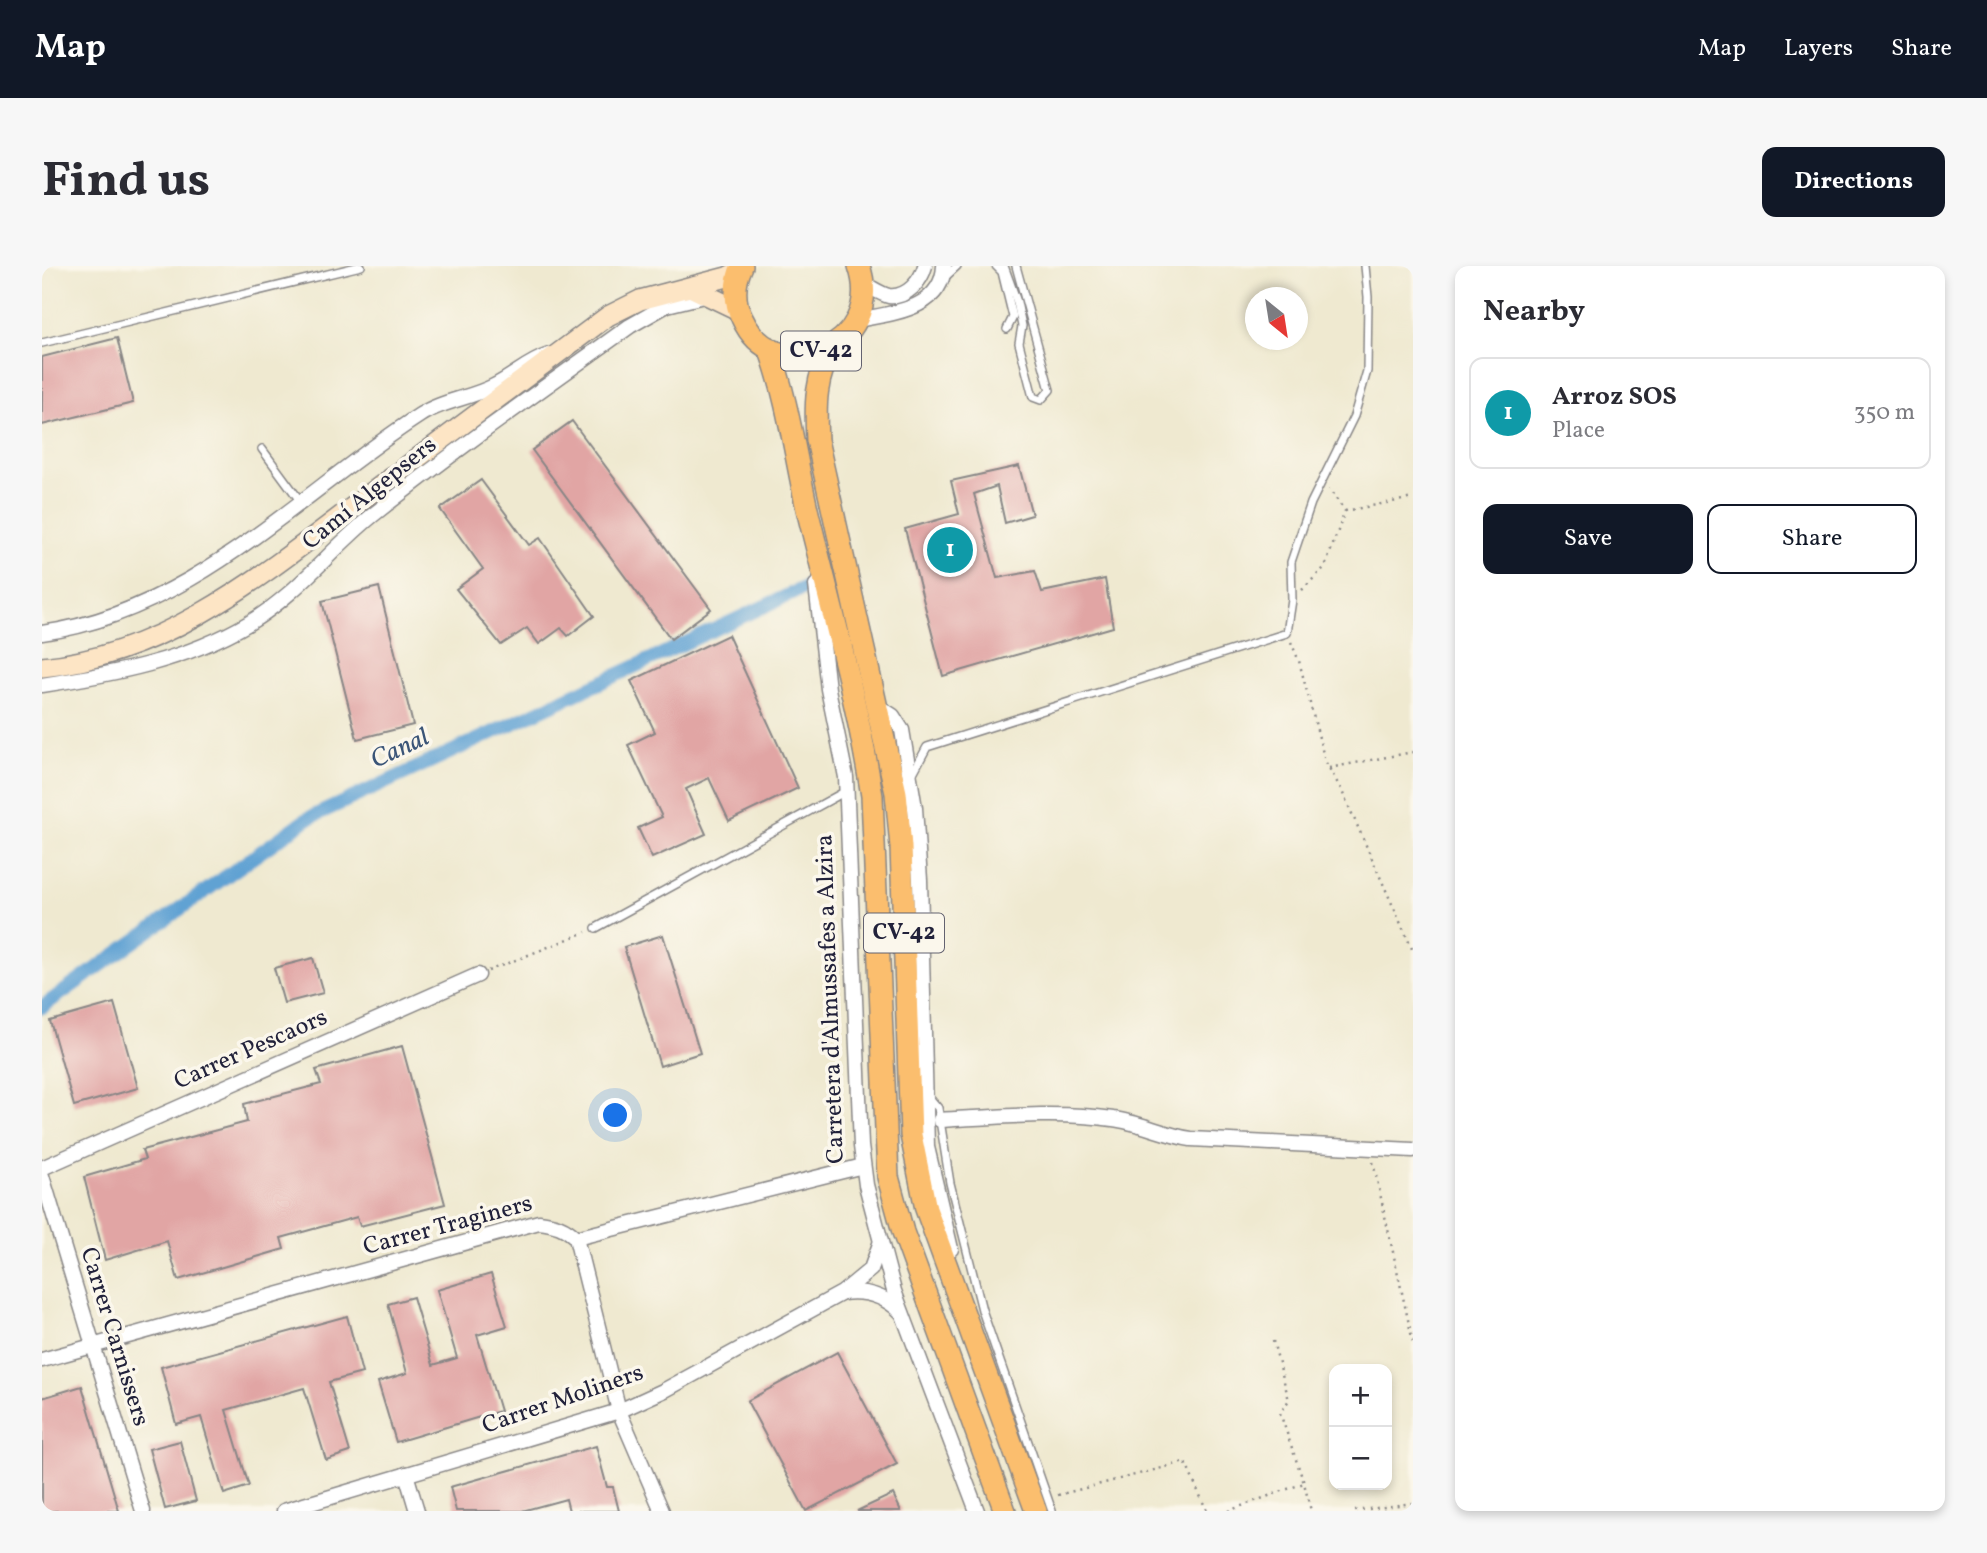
<!DOCTYPE html>
<html lang="en">
<head>
<meta charset="utf-8">
<style>
	:root { --surface:#fff; --page:#f7f7f7; --text:#2b2b33; --muted:#7c7c81; --line:#e1e1e2; --accent:#111827 }
	body { margin:0; font-family:Vollkorn,serif; background:var(--page); color:var(--text) }
	.controls { position:absolute; right:21px; bottom:21px; display:grid; overflow:hidden; border-radius:14px; box-shadow:0 4px 10px #0003 }
	.controls button { width:63px; height:63px; display:grid; place-items:center; padding:0; border:0; border-bottom:2px solid var(--line); background:var(--surface); color:var(--text); font:35px sans-serif }
	.compass { position:absolute; left:1203px; top:21px; width:63px; height:63px; border-radius:50%; background:var(--surface); box-shadow:0 4px 10px #0003; rotate:150deg }
	.you { position:absolute; left:574px; top:850px; width:24px; height:24px; margin:-18px; border:5px solid #fff; border-radius:50%; background:#1a73e8; box-shadow:0 0 0 10px #1a73e833 }
	.badge { display:grid; place-items:center; width:46px; height:46px; border-radius:50%; background:var(--accent); color:#fff; font-size:23px; font-weight:700 }
	.pin { position:absolute; translate:-50% -50%; border:4px solid #fff; box-shadow:0 2px 7px #0006 }
	.list { margin:0; padding:0; list-style:none }
	h2 { display:flex; justify-content:space-between; align-items:center; height:91px; margin:0; padding:0 28px; font-size:30px }
	h2 small { font-size:23px; font-weight:400; color:var(--muted) }
	.list li { display:grid; grid-template-columns:46px 1fr auto; gap:21px; align-items:center; box-sizing:border-box; height:112px; margin:0 14px 14px; padding:0 14px; border:2px solid var(--line); border-radius:14px }
	.list b { display:block; font-size:26px; white-space:nowrap }
	.list p { margin:0; font-size:23px; white-space:nowrap; color:var(--muted) }
	.list em { font-size:23px; font-style:normal; color:var(--muted) }
	.actions { display:flex; gap:14px; padding:21px 28px }
	.actions a { flex:1; padding:16px 0; border:2px solid var(--accent); border-radius:14px; text-align:center; font-size:24px; color:var(--accent) }
	.actions .main { background:var(--accent); color:#fff }
	.map { position:relative; flex:none; width:1371px; height:1245px; overflow:hidden; border-radius:14px }
	header { display:flex; align-items:center; gap:42px; box-sizing:border-box; height:98px; padding:0 35px; background:var(--accent); color:#fff }
	header strong { font-size:33px }
	nav { display:flex; gap:38px; margin-inline-start:auto; font-size:24px }
	.intro { display:flex; align-items:center; justify-content:space-between; box-sizing:border-box; height:168px; padding:0 42px }
	h1 { margin:0; font-size:49px }
	.button { padding:18px 32px; border-radius:14px; background:var(--accent); color:#fff; font-size:24px; font-weight:700 }
	main { display:flex; gap:42px; padding:0 42px }
	aside { flex:1; background:var(--surface); border-radius:14px; box-shadow:0 4px 10px #0003 }
	.map>svg:first-child { display:block }
	.lines { fill:none; stroke-linecap:round; stroke-linejoin:round }
	.canal { stroke:#60a2d3; stroke-width:14 }
	.building { fill:#e1a5a4 }
	.lane-casing { stroke:#888686; stroke-width:10 }
	.street-casing { stroke:#888686; stroke-width:17 }
	.secondary-casing { stroke:#888686; stroke-width:22 }
	.primary-casing { stroke:#888686; stroke-width:24 }
	.path { stroke:#888686; stroke-width:2.5; stroke-dasharray:2 5; stroke-linecap:butt }
	.lane { stroke:#fff; stroke-width:7 }
	.street { stroke:#fff; stroke-width:14 }
	.secondary { stroke:#fde5c5; stroke-width:19 }
	.primary { stroke:#fbbe6e; stroke-width:21 }
	.labels { text-anchor:middle; dominant-baseline:central; stroke-width:7; stroke-linejoin:round; paint-order:stroke }
	.shield { fill:#fbf7ec; stroke:#636270; stroke-width:2 }
	.shield-label { font-size:23px; font-weight:bold; fill:#22223b }
	.street-label { font-size:24px; fill:#22223b; stroke:#fbf7ec }
	.water-label { font-size:26px; font-style:italic; fill:#3b5578; stroke:#fbf7ec }
</style>
</head>
<body>
<header>
<strong>Map</strong>
<nav><a>Map</a><a>Layers</a><a>Share</a></nav>
</header>
<div class="intro"><h1>Find us</h1><a class="button">Directions</a></div>
<main>
<div class="map">
<svg width="1371" height="1245" viewBox="0 0 1371 1245">
	<rect width="100%" height="100%" fill="#fbf7ec"/>
	<filter id="ink" filterUnits="userSpaceOnUse"><feTurbulence type="fractalNoise" baseFrequency=".0143" numOctaves="2"/><feDisplacementMap in="SourceGraphic" scale="14" xChannelSelector="R" yChannelSelector="G"/><feConvolveMatrix kernelMatrix="1 2 1 2 8 2 1 2 1" color-interpolation-filters="sRGB"/></filter>
	<filter id="wash" filterUnits="userSpaceOnUse"><feTurbulence type="fractalNoise" baseFrequency=".00686" numOctaves="4" result="noise"/><feDisplacementMap in="SourceGraphic" scale="28" xChannelSelector="R" yChannelSelector="G"/><feGaussianBlur stdDeviation="1.57" result="paint"/><feColorMatrix in="noise" values="0 0 0 0 0 0 0 0 0 0 0 0 0 0 0 0 0 1.4 0 .05"/><feComposite in="paint" operator="in"/></filter>
	<g filter="url(#wash)">
		<rect width="100%" height="100%" fill="#efe9d0"/>
		<g class="lines">
			<path class="canal" d="M0 741 265 553 766 320"/>
		</g>
		<g id="blocks">
			<g class="building">
				<path d="M75 72 91 137 0 159V91Z"/>
				<path d="M530 155 669 343 629 373 490 184Z"/>
				<path d="M977 200 990 249 963 257 955 220 932 228 955 312 993 305 1000 326 1063 313 1071 361 901 410 863 263 917 248 909 215Z"/>
				<path d="M439 214 487 279 498 272 552 350 526 370 519 362 497 378 485 362 459 379 414 323 441 303 398 243Z"/>
				<path d="M337 321 371 459 315 473 280 335Z"/>
				<path d="M686 369 756 522 687 555 667 512 644 523 664 568 610 592 596 562 620 551 586 479 613 466 589 415Z"/>
				<path d="M621 669 658 787 618 800 582 681Z"/>
				<path d="M271 692 281 727 242 737 232 702Z"/>
				<path d="M72 737 96 822 32 840 8 755Z"/>
				<path d="M360 780 403 938 318 960 315 951 239 972 242 983 136 1014 125 975 63 994 42 911 103 893 100 884 205 856 202 838 279 818 274 804Z"/>
				<path d="M449 1008 465 1060 435 1069 458 1145 354 1176 336 1116 365 1107 346 1038 371 1031 391 1099 415 1092 395 1024Z"/>
				<path d="M305 1050 320 1107 287 1116 308 1186 284 1194 262 1122 184 1144 207 1220 182 1228 159 1151 134 1158 119 1101Z"/>
				<path d="M795 1086 855 1198 764 1245 705 1135Z"/>
				<path d="M40 1120 77 1245H0V1132Z"/>
				<path d="M138 1175 154 1235 123 1243 107 1183Z"/>
				<path d="M554 1180 565 1221H571L577 1245H527L524 1233 480 1245H414L408 1221Z"/>
				<path d="M851 1228 859 1245H815Z"/>
			</g>
		</g>
	</g>
	<g filter="url(#ink)">
		<use href="#blocks" fill-opacity="0" stroke="#888686" stroke-width="2"/>
		<g class="lines">
			<defs>
				<g id="lane">
					<path d="M954 0 960 6 971 51 965 63"/>
					<path d="M962 0 975 36 980 60 977 77 991 131 999 134 1008 124 974 0"/>
					<path d="M901 13 915 0"/>
					<path d="M0 77 319 0"/>
					<path d="M220 183 259 236"/>
					<path d="M871 507 885 481 1245 367 1250 334 1249 296 1269 237 1312 150 1325 105 1326 31 1323 0"/>
					<path d="M554 662 804 525"/>
					<path d="M885 829 896 842 908 917 940 1044 1010 1245"/>
				</g>
				<g id="street">
					<path d="M822 18C829 21 840 29 847 30 865 32 879 15 883 0"/>
					<path d="M816 54C849 47 900 44 902 0"/>
					<path d="M774 319 786 423 804 511 819 880 824 919 852 1025 935 1245"/>
					<path d="M0 367C151 346 256 228 378 149 399 135 429 132 452 120 472 110 486 96 507 89"/>
					<path d="M0 419C72 408 143 395 207 357 254 329 289 283 331 249 414 183 502 122 588 60L625 39 666 29"/>
					<path d="M837 441 851 450 860 464 873 542 878 614 885 881 909 983"/>
					<path d="M898 854C954 851 1014 845 1071 853 1097 856 1122 869 1149 873L1371 884"/>
					<path d="M0 902 436 709"/>
					<path d="M0 910 101 1245"/>
					<path d="M534 972 821 900"/>
					<path d="M801 1027C824 1024 843 1030 859 1046"/>
					<path d="M0 1094 497 956C513 958 523 961 534 972L577 1145 620 1245"/>
					<path d="M364 1208 375 1245"/>
					<path d="M242 1245 577 1145 623 1124 800 1027 829 1003 838 978"/>
				</g>
				<g id="secondary">
					<path d="M648 21 696 44"/>
					<path d="M0 401C132 389 235 297 337 221 413 164 490 107 566 50L598 34 685 11 698 4"/>
				</g>
				<g id="primary">
					<path d="M700 0C692 17 692 36 700 52 733 126 845 81 817 0"/>
					<path d="M791 81C773 111 773 139 775 174L854 527 859 581 869 869 884 943 994 1245"/>
					<path d="M727 82C746 134 753 189 765 243 788 338 815 433 830 530L846 911 861 966 963 1245"/>
				</g>
			</defs>
			<use href="#lane" class="lane-casing"/>
			<use href="#street" class="street-casing"/>
			<use href="#secondary" class="secondary-casing"/>
			<use href="#primary" class="primary-casing"/>
			<g class="path">
				<path d="M1303 245 1371 232"/>
				<path d="M1260 324 1283 301 1303 245 1287 223"/>
				<path d="M1249 376 1257 395 1283 495 1299 523 1371 685"/>
				<path d="M1287 502 1371 486"/>
				<path d="M446 705 544 666"/>
				<path d="M1331 896 1371 1076"/>
				<path d="M1231 1075 1247 1134 1238 1147 1262 1217"/>
				<path d="M1016 1229 1143 1196 1165 1245"/>
				<path d="M1186 1245 1262 1217 1269 1245"/>
				<path d="M1313 1245 1371 1237"/>
			</g>
			<use href="#lane" class="lane"/>
			<use href="#street" class="street"/>
			<use href="#secondary" class="secondary"/>
			<use href="#primary" class="primary"/>
		</g>
	</g>
	<g class="labels">
		<g class="shield">
			<rect x="739" y="65.5" width="80" height="39" rx="5"/>
			<rect x="822" y="647.5" width="80" height="39" rx="5"/>
		</g>
		<g class="shield-label">
			<text x="779" y="85">CV-42</text>
			<text x="862" y="667">CV-42</text>
		</g>
		<g class="street-label">
			<text transform="translate(328 228) rotate(-39)">Camí Algepsers</text>
			<text transform="translate(789 733) rotate(-92)">Carretera d'Almussafes a Alzira</text>
			<text transform="translate(209 784) rotate(-24)">Carrer Pescaors</text>
			<text transform="translate(406 960) rotate(-15)">Carrer Traginers</text>
			<text transform="translate(72 1071) rotate(73)">Carrer Carnissers</text>
			<text transform="translate(521 1134) rotate(-19)">Carrer Moliners</text>
		</g>
		<g class="water-label">
			<text transform="translate(358 483) rotate(-25)">Canal</text>
		</g>
	</g>
</svg>
<div class="controls">
<button>+</button>
<button>−</button>
</div>
<svg class="compass" viewBox="-18 -18 36 36"><path d="M0-13l5 13h-10z" fill="#e53935"/><path d="M0 13l5-13h-10z" fill="#7c7c81"/></svg>
<div class="you"></div>
<div class="pin badge" style="left:908px;top:284px;background:#0f9aa8">1</div>
</div>
<aside>
<h2>Nearby<small></small></h2>
<ul class="list">
<li><span class="badge" style="background:#0f9aa8">1</span><div><b>Arroz SOS</b><p>Place</p></div><em>350 m</em></li>
</ul>
<div class="actions"><a class="main">Save</a><a>Share</a></div>
</aside>
</main>
</body>
</html>
